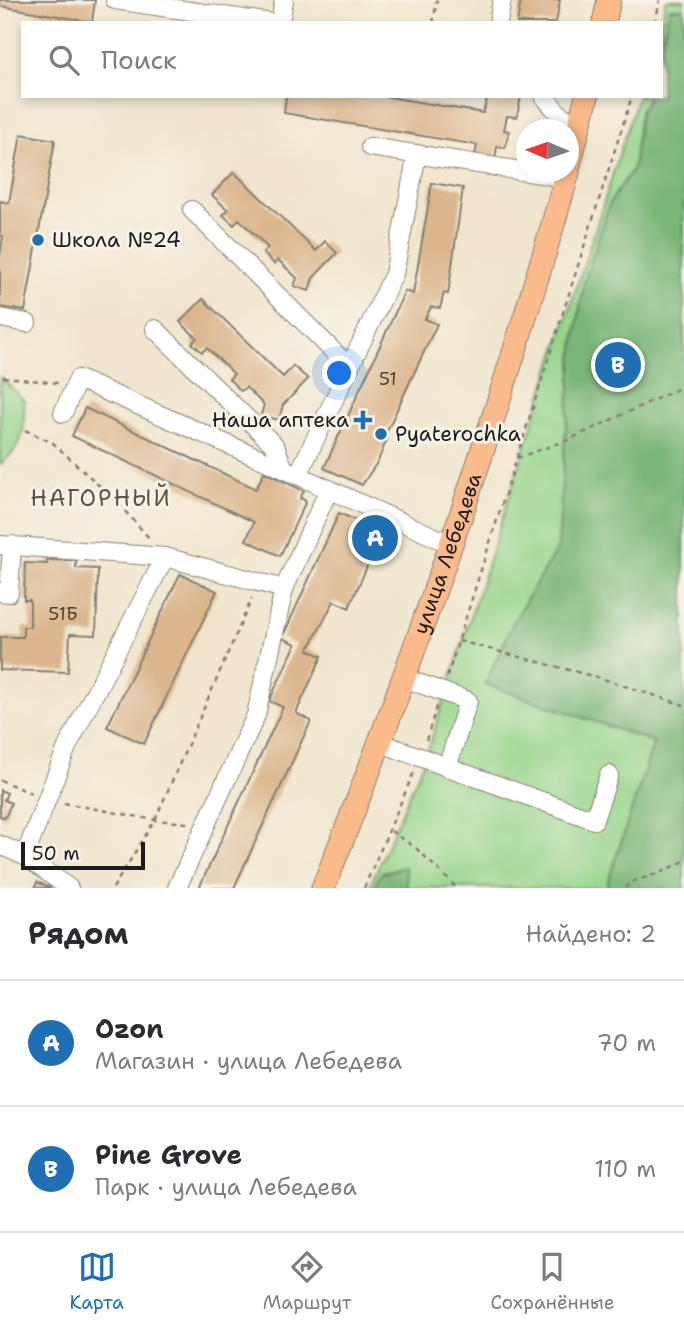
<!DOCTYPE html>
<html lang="ru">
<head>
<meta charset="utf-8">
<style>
	:root { --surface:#fff; --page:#f2f2f3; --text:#2b2b33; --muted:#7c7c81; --line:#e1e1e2; --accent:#1f6fb2 }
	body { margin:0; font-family:"Shantell Sans",sans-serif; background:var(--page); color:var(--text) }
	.compass { position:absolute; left:516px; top:119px; width:63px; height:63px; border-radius:50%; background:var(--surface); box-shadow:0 4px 10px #0003; rotate:272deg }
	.scale { position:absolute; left:21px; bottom:18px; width:124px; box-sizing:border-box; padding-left:7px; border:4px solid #1c1c1c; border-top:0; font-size:19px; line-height:24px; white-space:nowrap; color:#1c1c1c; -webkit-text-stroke:5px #f7f3e8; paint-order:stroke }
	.you { position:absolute; left:340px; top:374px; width:24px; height:24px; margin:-18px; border:5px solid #fff; border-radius:50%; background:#1a73e8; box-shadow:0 0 0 10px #1a73e833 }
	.badge { display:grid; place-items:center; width:46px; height:46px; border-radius:50%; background:var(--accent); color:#fff; font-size:23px; font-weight:700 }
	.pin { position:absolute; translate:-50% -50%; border:4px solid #fff; box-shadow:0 2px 7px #0006 }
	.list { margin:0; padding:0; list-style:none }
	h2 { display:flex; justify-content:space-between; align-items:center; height:91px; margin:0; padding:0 28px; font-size:30px }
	h2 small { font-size:23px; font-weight:400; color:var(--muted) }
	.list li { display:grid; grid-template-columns:46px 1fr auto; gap:21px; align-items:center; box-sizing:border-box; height:126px; padding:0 28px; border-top:2px solid var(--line) }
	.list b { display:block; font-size:26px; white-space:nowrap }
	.list p { margin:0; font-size:23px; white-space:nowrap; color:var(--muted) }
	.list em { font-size:23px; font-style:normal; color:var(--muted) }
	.icon { flex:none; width:38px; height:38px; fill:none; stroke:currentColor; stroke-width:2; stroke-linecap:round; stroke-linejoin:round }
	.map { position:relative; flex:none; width:684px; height:888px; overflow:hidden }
	.search { position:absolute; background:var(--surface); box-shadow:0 4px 10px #0003; left:21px; right:21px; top:21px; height:77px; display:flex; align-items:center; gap:18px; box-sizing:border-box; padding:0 24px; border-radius:0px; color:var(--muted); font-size:26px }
	.sheet { height:343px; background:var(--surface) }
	nav { display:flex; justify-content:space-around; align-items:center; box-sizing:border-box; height:98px; border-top:2px solid var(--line); background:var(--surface); font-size:19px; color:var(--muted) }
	nav a { display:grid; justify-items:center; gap:4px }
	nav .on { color:var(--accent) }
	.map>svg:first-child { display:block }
	.green { fill:#97d58b; stroke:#5a7854; stroke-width:2 }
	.forest { fill:#79b677; stroke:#4a694a; stroke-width:2 }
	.building { fill:#dbb68c }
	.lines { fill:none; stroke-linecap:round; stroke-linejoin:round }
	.minor-casing { stroke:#868174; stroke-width:20 }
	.major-casing { stroke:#868174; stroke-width:25 }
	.path { stroke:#868174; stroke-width:2.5; stroke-dasharray:5 5; stroke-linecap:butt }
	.minor { stroke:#fff; stroke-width:18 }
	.major { stroke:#fbbb8c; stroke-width:23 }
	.poi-dot { fill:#1f6fb2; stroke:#f7f3e8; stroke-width:2.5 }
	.labels { text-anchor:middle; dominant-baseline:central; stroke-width:6; stroke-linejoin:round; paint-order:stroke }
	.number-label { font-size:18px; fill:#4c4238 }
	.poi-label { font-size:21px; fill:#1c1c1c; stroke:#f7f3e8; text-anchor:start }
	.street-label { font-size:21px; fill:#1c1c1c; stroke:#f7f3e8 }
	.neighbourhood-label { font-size:23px; letter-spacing:2px; fill:#5f5243; stroke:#f7f3e8 }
</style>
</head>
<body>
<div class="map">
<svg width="684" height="888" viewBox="0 0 684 888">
	<rect width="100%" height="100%" fill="#f7f3e8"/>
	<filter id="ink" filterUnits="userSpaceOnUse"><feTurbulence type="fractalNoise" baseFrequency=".0143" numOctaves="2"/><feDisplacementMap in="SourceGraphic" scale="14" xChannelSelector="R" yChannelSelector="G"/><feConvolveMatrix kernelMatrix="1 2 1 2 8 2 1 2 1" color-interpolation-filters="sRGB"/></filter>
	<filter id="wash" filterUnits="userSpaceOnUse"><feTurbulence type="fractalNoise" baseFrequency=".00686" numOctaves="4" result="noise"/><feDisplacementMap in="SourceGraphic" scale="28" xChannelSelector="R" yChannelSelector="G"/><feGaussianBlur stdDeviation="1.57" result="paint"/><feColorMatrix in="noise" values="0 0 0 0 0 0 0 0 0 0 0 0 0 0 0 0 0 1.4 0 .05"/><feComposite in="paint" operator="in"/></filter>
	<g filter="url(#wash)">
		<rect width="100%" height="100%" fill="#f1e6cd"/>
		<g class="green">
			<path d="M666 0H684V888H369L426 756 638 96H661V23Z"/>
			<path d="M0 377 24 400C25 429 25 446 0 464Z"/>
		</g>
		<g class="forest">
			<path d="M670 8H684V888H606L654 742 485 684 516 617 558 547 565 437 575 339 584 283 610 202 633 168 640 112 649 96H661V44Z"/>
			<path d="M405 867 407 888H374L381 873Z"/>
		</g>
		<g id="blocks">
			<g class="building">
				<path d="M0 0H95L92 22 0 6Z"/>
				<path d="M521 0H560L556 23H517Z"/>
				<path d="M286 96H383L483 113 488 96H521L517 117 507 116 504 130 509 131 505 148 497 146 495 159 475 156 477 145 284 113Z"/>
				<path d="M21 134 55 140 25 311 0 307V256L3 236 0 235V201L9 203Z"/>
				<path d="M234 172 316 251 325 241 337 253 313 278 309 291 294 286 297 278 278 260 274 264 263 253 268 248 239 219 234 225 223 215 228 210 212 195Z"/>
				<path d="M432 183 463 188 448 294 444 293 440 308 431 307 425 319 437 324 386 433 387 439 378 461 362 485 324 468 405 291 413 294Z"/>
				<path d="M203 299 283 377 293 366 308 379 283 405 279 420 261 415 264 405 246 387 241 391 229 379 234 374 207 348 202 352 192 343 197 338 180 322Z"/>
				<path d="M85 408 256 489 264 472 304 491 300 498 306 501 280 556 246 540 254 522 72 436Z"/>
				<path d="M339 513 382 532 349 608 334 601 308 650 322 656 296 713 311 721 234 888H199L283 707 269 701 296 644 282 638Z"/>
				<path d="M47 560 76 561V568L98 569 96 635 70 634 68 672 0 670V637H23V627H30V600H24L25 563 47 564Z"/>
				<path d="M180 574 217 591 144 744 107 727Z"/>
				<path d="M0 790 7 793 4 800 11 803 5 818 0 816Z"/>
				<path d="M37 882 51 888H35Z"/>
			</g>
		</g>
	</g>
	<g filter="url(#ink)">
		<use href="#blocks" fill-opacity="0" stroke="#868174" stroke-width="2"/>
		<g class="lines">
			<defs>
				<g id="minor">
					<path d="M115 0 272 23"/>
					<path d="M280 23 284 0"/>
					<path d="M498 23 502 0"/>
					<path d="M544 96C557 112 560 118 581 125"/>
					<path d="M370 147 566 178"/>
					<path d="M192 210 349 367"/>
					<path d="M0 318 27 323"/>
					<path d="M155 329 275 446 284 469"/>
					<path d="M63 413 78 379 284 469 450 544"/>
					<path d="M298 475 394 274 417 154"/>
					<path d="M0 545 165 557 284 589"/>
					<path d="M0 592 9 593 12 545"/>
					<path d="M404 678 468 701 447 768"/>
					<path d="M381 743 594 820 609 775"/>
					<path d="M0 845 25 856 69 888"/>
					<path d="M25 856 67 747 165 557"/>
					<path d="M177 888 256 715 284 589 329 489"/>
				</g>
				<g id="major">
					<path d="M604 23 609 0"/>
					<path d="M568 168 587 96"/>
					<path id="s1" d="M323 888C417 654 499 414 568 172"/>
				</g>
			</defs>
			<use href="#minor" class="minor-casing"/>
			<use href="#major" class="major-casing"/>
			<g class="path">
				<path d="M433 23 437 0"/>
				<path d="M655 23 660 0"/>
				<path d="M3 377 58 383"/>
				<path d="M25 430 53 443 116 501 149 538"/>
				<path d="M517 458 568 440 684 386"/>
				<path d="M459 641 600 678 684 705"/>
				<path d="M447 677 632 96"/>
				<path d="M426 740 437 706"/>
				<path d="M0 780 31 793"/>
				<path d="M64 803 155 820 188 823"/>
				<path d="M391 831 417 849 457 888"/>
				<path d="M113 888 155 820 252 598"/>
				<path d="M364 888 414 772"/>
				<path d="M625 888 631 882 660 873 684 861"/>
			</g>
			<use href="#minor" class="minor"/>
			<use href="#major" class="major"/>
		</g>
	</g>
	<g class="poi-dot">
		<circle cx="38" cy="240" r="7"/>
		<path d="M359.5 409.5h7v7h7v7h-7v7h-7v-7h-7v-7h7z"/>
		<circle cx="381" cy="434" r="7"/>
	</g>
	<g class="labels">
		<g class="number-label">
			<text x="388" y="379">51</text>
			<text x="63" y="614">51Б</text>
		</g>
		<g class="poi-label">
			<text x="52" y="240">Школа №24</text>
			<text x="349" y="420" text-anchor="end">Наша аптека</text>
			<text x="395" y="434">Pyaterochka</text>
		</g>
		<g class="street-label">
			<text stroke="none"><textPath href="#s1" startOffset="357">улица Лебедева</textPath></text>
		</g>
		<g class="neighbourhood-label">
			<text x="101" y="498">НАГОРНЫЙ</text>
		</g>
	</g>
</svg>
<svg class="compass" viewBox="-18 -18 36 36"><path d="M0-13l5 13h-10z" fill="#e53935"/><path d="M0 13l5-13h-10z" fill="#7c7c81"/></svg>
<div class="scale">50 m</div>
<div class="you"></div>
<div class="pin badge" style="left:375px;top:538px">A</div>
<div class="pin badge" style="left:618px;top:365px">B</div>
<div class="search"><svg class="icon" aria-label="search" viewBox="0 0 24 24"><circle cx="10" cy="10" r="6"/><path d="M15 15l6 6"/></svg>Поиск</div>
</div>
<section class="sheet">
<h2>Рядом<small>Найдено: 2</small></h2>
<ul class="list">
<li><span class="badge">A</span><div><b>Ozon</b><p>Магазин · улица Лебедева</p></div><em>70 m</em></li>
<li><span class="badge">B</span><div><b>Pine Grove</b><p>Парк · улица Лебедева</p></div><em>110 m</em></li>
</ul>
</section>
<nav>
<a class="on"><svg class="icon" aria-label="map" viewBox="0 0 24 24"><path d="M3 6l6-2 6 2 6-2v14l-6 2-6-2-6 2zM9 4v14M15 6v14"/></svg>Карта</a>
<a><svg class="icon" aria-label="directions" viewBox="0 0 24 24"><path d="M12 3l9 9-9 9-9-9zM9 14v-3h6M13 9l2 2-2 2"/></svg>Маршрут</a>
<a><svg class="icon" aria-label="saved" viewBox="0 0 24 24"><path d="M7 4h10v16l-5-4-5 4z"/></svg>Сохранённые</a>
</nav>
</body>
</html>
